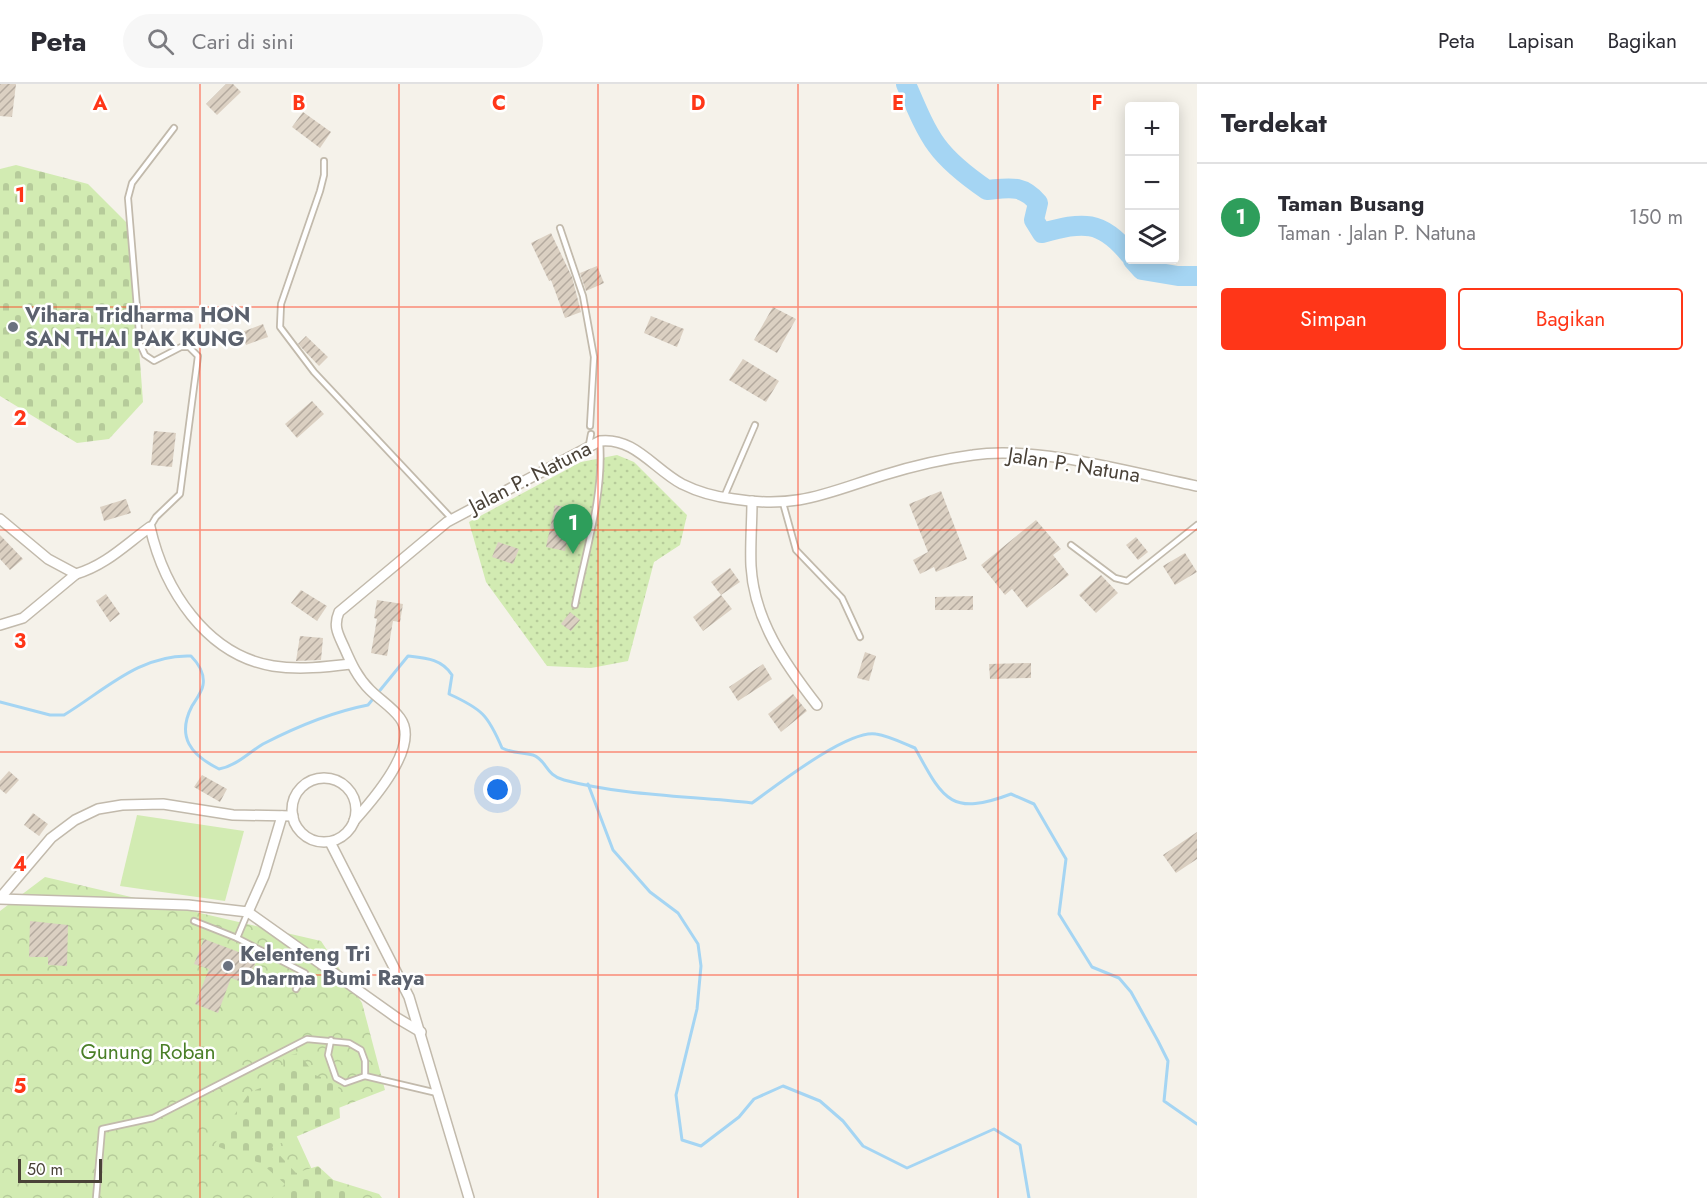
<!DOCTYPE html>
<html lang="id">
<head>
<meta charset="utf-8">
<style>
	:root { --surface:#fff; --page:#f7f7f7; --text:#2b2b33; --muted:#7c7c81; --line:#e1e1e2; --accent:#ff3618 }
	body { margin:0; font-family:Jost,sans-serif; background:var(--page); color:var(--text) }
	.controls { position:absolute; right:18px; top:18px; display:grid; overflow:hidden; border-radius:6px; box-shadow:0 3px 15px #0003 }
	.controls button { width:54px; height:54px; display:grid; place-items:center; padding:0; border:0; border-bottom:2px solid var(--line); background:var(--surface); color:var(--text); font:30px sans-serif }
	.scale { position:absolute; left:18px; bottom:15px; width:84px; box-sizing:border-box; padding-left:6px; border:3px solid #4a4238; border-top:0; font-size:16px; line-height:21px; white-space:nowrap; color:#4a4238; -webkit-text-stroke:4px #fff; paint-order:stroke }
	.you { position:absolute; left:498px; top:706px; width:21px; height:21px; margin:-15px; border:4px solid #fff; border-radius:50%; background:#1a73e8; box-shadow:0 0 0 9px #1a73e833 }
	.badge { display:grid; place-items:center; width:39px; height:39px; border-radius:50%; background:var(--accent); color:#fff; font-size:20px; font-weight:700 }
	.pin { position:absolute; translate:-50% -50px; filter:drop-shadow(0 2px 3px #0008) }
	.pin::after { content:''; position:absolute; top:32px; width:21px; height:18px; background:inherit; clip-path:polygon(0 0,100% 0,50% 100%) }
	.list { margin:0; padding:0; list-style:none }
	h2 { display:flex; justify-content:space-between; align-items:center; height:78px; margin:0; padding:0 24px; font-size:26px }
	h2 small { font-size:20px; font-weight:400; color:var(--muted) }
	.list li { display:grid; grid-template-columns:39px 1fr auto; gap:18px; align-items:center; box-sizing:border-box; height:108px; padding:0 24px; border-top:2px solid var(--line) }
	.list b { display:block; font-size:22px; white-space:nowrap }
	.list p { margin:0; font-size:20px; white-space:nowrap; color:var(--muted) }
	.list em { font-size:20px; font-style:normal; color:var(--muted) }
	.actions { display:flex; gap:12px; padding:18px 24px }
	.actions a { flex:1; padding:14px 0; border:2px solid var(--accent); border-radius:6px; text-align:center; font-size:21px; color:var(--accent) }
	.actions .main { background:var(--accent); color:#fff }
	.icon { flex:none; width:33px; height:33px; fill:none; stroke:currentColor; stroke-width:2; stroke-linecap:round; stroke-linejoin:round }
	.map { position:relative; flex:none; width:1197px; height:1114px; overflow:hidden }
	header { display:flex; align-items:center; gap:36px; box-sizing:border-box; height:84px; padding:0 30px; background:var(--surface); border-bottom:2px solid var(--line) }
	header strong { font-size:28px }
	nav { display:flex; gap:33px; margin-inline-start:auto; font-size:21px }
	.search { width:420px; height:54px; background:var(--page); display:flex; align-items:center; gap:15px; box-sizing:border-box; padding:0 21px; border-radius:33px; color:var(--muted); font-size:22px }
	main { display:flex }
	aside { flex:1; background:var(--surface) }
	.map>svg:first-child { display:block }
	.forest { fill:url(#forest-crowns) }
	.cemetery { fill:url(#cemetery-stones) }
	.park { fill:url(#park-dots) }
	.pitch { fill:#d2ebb2 }
	.lines { fill:none; stroke-linecap:round; stroke-linejoin:round }
	.stream { stroke:#a5d5f3; stroke-width:3 }
	.river { stroke:#a5d5f3; stroke-width:20 }
	.building { fill:url(#building-hatch) }
	.lane-casing { stroke:#c2baac; stroke-width:8 }
	.street-casing { stroke:#c2baac; stroke-width:12 }
	.lane { stroke:#fff; stroke-width:4.5 }
	.street { stroke:#fff; stroke-width:9 }
	.grid { fill:none; stroke:#ff3618; stroke-width:1.5; stroke-opacity:0.55 }
	.worship-dot { fill:#6b7280; stroke:#fff; stroke-width:2 }
	.labels { text-anchor:middle; dominant-baseline:central; stroke-width:5; stroke-linejoin:round; paint-order:stroke }
	.worship-label { font-size:21px; font-weight:bold; fill:#5b616d; stroke:#fff; text-anchor:start }
	.street-label { font-size:21px; fill:#4a4238; stroke:#fff }
	.park-label { font-size:21px; fill:#4a7f27; stroke:#fff }
	.grid-label { font-size:20px; text-anchor:middle; font-weight:bold; fill:#ff3618; stroke:#fff; stroke-width:5; stroke-linejoin:round; paint-order:stroke }
</style>
</head>
<body>
<header>
<strong>Peta</strong>
<div class="search"><svg class="icon" aria-label="search" viewBox="0 0 24 24"><circle cx="10" cy="10" r="6"/><path d="M15 15l6 6"/></svg>Cari di sini</div>
<nav><a>Peta</a><a>Lapisan</a><a>Bagikan</a></nav>
</header>
<main>
<div class="map">
<svg width="1197" height="1114" viewBox="0 0 1197 1114">
	<defs>
		<pattern id="forest-crowns" width="20" height="18" patternUnits="userSpaceOnUse" patternTransform="scale(1.5)"><rect width="20" height="18" fill="#d2ebb2"/><path d="M2 6a3 3 0 1 1 6 0M12 15a3 3 0 1 1 6 0" fill="none" stroke="#b6cb9a"/></pattern>
		<pattern id="cemetery-stones" width="16" height="16" patternUnits="userSpaceOnUse" patternTransform="scale(1.5)"><rect width="16" height="16" fill="#d2ebb2"/><path d="M2 7V4a2 2 0 0 1 4 0v3zM10 15v-3a2 2 0 0 1 4 0v3z" fill="#b6cb9a"/></pattern>
		<pattern id="park-dots" width="8" height="8" patternUnits="userSpaceOnUse" patternTransform="scale(1.5)"><rect width="8" height="8" fill="#d2ebb2"/><path d="M2 2h.1M6 6h.1" fill="none" stroke="#b6cb9a" stroke-width="1.8" stroke-linecap="round"/></pattern>
		<pattern id="building-hatch" width="6" height="6" patternUnits="userSpaceOnUse" patternTransform="scale(1.5)"><rect width="6" height="6" fill="#dbd0c2"/><path d="M-1 1l2-2M0 6l6-6M5 7l2-2" fill="none" stroke="#b4aa9f"/></pattern>
	</defs>
	<rect width="100%" height="100%" fill="#f5f2ea"/>
	<path class="forest" d="M45 793 321 857 362 919 385 1006 292 1042 314 1090 379 1110 382 1114H0V827Z"/>
	<g class="cemetery">
		<path d="M16 81 88 100 130 142 143 318 109 355 77 359 0 312V85Z"/>
		<path d="M299 969 315 991 338 999 340 1034 272 1063 296 1089 318 1082 353 1114H272L285 1100 262 1080 214 1061 250 1008 284 995 283 973Z"/>
	</g>
	<path class="park" d="M617 371 634 378 687 431 680 461 654 478 628 577 591 584 547 582 486 498 469 438 581 378Z"/>
	<path class="pitch" d="M137 731 244 747 225 817 120 802Z"/>
	<g class="lines">
		<g class="stream">
			<path d="M0 618 50 631H64C105 606 140 570 191 572 198 579 205 590 203 601 202 608 195 617 192 622 176 653 191 671 219 685 236 682 248 669 263 660 296 643 332 628 368 621L408 572C426 574 442 575 452 591L449 610C482 625 488 631 502 664 514 670 522 668 533 671 547 676 545 691 564 696 624 712 690 712 752 719 776 702 848 645 876 650 889 652 903 659 915 664 943 715 950 733 1011 710L1034 720 1066 775 1059 830 1092 883 1119 894 1131 908 1158 957 1168 977 1164 1017 1197 1040"/>
			<path d="M588 700 613 766 650 808 678 829 698 860 701 882 697 925 676 1011 682 1056 701 1062 739 1033 754 1015 783 1002 820 1017 843 1037 863 1062 907 1084 994 1045 1020 1061 1029 1114"/>
		</g>
		<g class="river">
			<path d="M906 0C930 56 936 71 987 106 1009 104 1022 100 1038 119L1034 136 1042 149C1083 138 1101 135 1130 171"/>
			<path d="M1133 176 1142 186 1178 192H1197"/>
		</g>
	</g>
	<g class="building">
		<path d="M0 0H16L12 33 0 32Z"/>
		<path d="M226 0H233L241 8 217 31 206 20Z"/>
		<path d="M303 28 331 48 320 64 292 43Z"/>
		<path d="M551 149 572 193 581 228 565 234 551 196 549 197 531 159Z"/>
		<path d="M597 182 604 199 586 207 580 189Z"/>
		<path d="M773 223 796 235 777 269 754 256Z"/>
		<path d="M651 232 684 245 677 263 644 249Z"/>
		<path d="M263 240 268 253 246 261 242 248Z"/>
		<path d="M306 252 328 273 319 282 298 260Z"/>
		<path d="M743 275 779 297 766 318 729 296Z"/>
		<path d="M312 317 324 330 297 354 285 340Z"/>
		<path d="M154 347 176 349 172 383 151 381Z"/>
		<path d="M941 407 967 475 936 488 934 483 920 490 913 476 928 468 909 420Z"/>
		<path d="M126 415 131 429 104 437 100 423Z"/>
		<path d="M555 421 574 425 565 467 546 463Z"/>
		<path d="M1036 436 1061 465 1053 471 1069 491 1027 524 1012 505 1005 511 981 481Z"/>
		<path d="M0 451 23 475 10 486 0 475Z"/>
		<path d="M1136 453 1148 468 1138 476 1126 461Z"/>
		<path d="M498 458 519 465 513 480 492 473Z"/>
		<path d="M1185 469 1197 488 1175 501 1163 482Z"/>
		<path d="M730 484 740 498 721 511 711 498Z"/>
		<path d="M1101 491 1118 509 1096 529 1079 511Z"/>
		<path d="M301 506 327 522 317 537 291 519Z"/>
		<path d="M106 510 120 530 110 538 96 517Z"/>
		<path d="M721 511 732 525 703 547 693 533Z"/>
		<path d="M973 512V526H935V513Z"/>
		<path d="M377 516 403 520 400 538 393 537 387 572 371 569 377 535 374 534Z"/>
		<path d="M570 528 580 536 571 547 561 540Z"/>
		<path d="M300 552 323 554 321 576 296 577Z"/>
		<path d="M865 568 876 572 869 597 857 594Z"/>
		<path d="M1031 579V594L990 595 989 580Z"/>
		<path d="M763 580 772 595 738 617 729 603Z"/>
		<path d="M793 610 807 627 781 648 768 630Z"/>
		<path d="M9 687 19 696 6 710 0 705V697Z"/>
		<path d="M202 691 227 705 220 718 194 703Z"/>
		<path d="M33 729 48 740 39 752 24 741Z"/>
		<path d="M1197 748V775L1176 789 1163 771Z"/>
		<path d="M30 837 68 841 67 882 48 881V873H29Z"/>
		<path d="M204 855 257 875 247 900 231 894 218 929 195 920 209 885 194 880Z"/>
	</g>
	<g class="lines">
		<defs>
			<g id="lane">
				<path d="M324 77V91L320 107 281 220 280 243 314 288 452 435"/>
				<path d="M560 144 583 212 594 273 590 342"/>
				<path d="M589 361 591 350"/>
				<path d="M724 413 755 341"/>
				<path d="M783 419 796 466 842 514 860 553"/>
				<path d="M150 443 156 433 180 410 198 272 189 263H181L154 277 145 271 140 260 128 114 132 99 174 44"/>
				<path d="M1071 461 1115 494 1127 497 1197 441"/>
				<path d="M575 521C585 469 604 412 600 358"/>
				<path d="M248 828 237 854 305 889 296 905"/>
				<path d="M194 837 237 854"/>
				<path d="M331 956 328 971 336 994 345 999 365 992"/>
				<path d="M96 1114 102 1045 153 1034 307 955 349 959 361 966 365 977V992L437 1009"/>
			</g>
			<g id="street">
				<path d="M752 417C752 439 750 460 751 482 754 536 785 580 817 621"/>
				<path d="M0 435 48 475 76 490C106 481 125 461 150 443 164 505 206 571 273 582 299 586 326 583 351 580"/>
				<path d="M0 541 23 534 76 490"/>
				<circle cx="324" cy="726" r="32"/>
				<path d="M354 737C372 717 421 662 400 634 392 623 380 616 370 606 357 593 351 579 344 563 338 550 333 542 339 528L447 438 600 357C634 353 654 385 682 400 698 408 716 413 734 415 798 425 826 409 884 391 913 382 943 375 973 371 1036 361 1133 389 1197 402"/>
				<path d="M330 758 409 913 469 1114"/>
				<path d="M0 814 51 754 75 736 98 725 122 721 163 720 233 731 293 732"/>
				<path d="M0 815 188 821 248 828 397 934 421 948"/>
				<path d="M248 828 264 792 282 732"/>
			</g>
		</defs>
		<use href="#lane" class="lane-casing"/>
		<use href="#street" class="street-casing"/>
		<use href="#lane" class="lane"/>
		<use href="#street" class="street"/>
	</g>
	<path class="grid" d="M200 0V1114M399 0V1114M598 0V1114M798 0V1114M998 0V1114M0 223H1197M0 446H1197M0 668H1197M0 891H1197"/>
	<g class="worship-dot">
		<circle cx="13" cy="243" r="6"/>
		<circle cx="228" cy="882" r="6"/>
	</g>
	<g class="labels">
		<g class="worship-label">
			<text x="25" y="231">Vihara Tridharma HON<tspan x="25" dy="24">SAN THAI PAK KUNG</tspan></text>
			<text x="240" y="870">Kelenteng Tri<tspan x="240" dy="24">Dharma Bumi Raya</tspan></text>
		</g>
		<g class="street-label">
			<text transform="translate(1074 381) rotate(9)">Jalan P. Natuna</text>
			<text transform="translate(530 393) rotate(-27)">Jalan P. Natuna</text>
		</g>
		<g class="park-label">
			<text x="148" y="968">Gunung Roban</text>
		</g>
	</g>
	<g class="grid-label">
		<text x="100" y="26">A</text>
		<text x="299" y="26">B</text>
		<text x="499" y="26">C</text>
		<text x="698" y="26">D</text>
		<text x="898" y="26">E</text>
		<text x="1097" y="26">F</text>
		<text x="20" y="118">1</text>
		<text x="20" y="341">2</text>
		<text x="20" y="564">3</text>
		<text x="20" y="787">4</text>
		<text x="20" y="1009">5</text>
	</g>
</svg>
<div class="controls">
<button>+</button>
<button>−</button>
<button><svg class="icon" aria-label="layers" viewBox="0 0 24 24"><path d="M12 4l9 5-9 5-9-5zM3 14l9 5 9-5"/></svg></button>
</div>
<div class="scale">50 m</div>
<div class="you"></div>
<div class="pin badge" style="left:573px;top:470px;background:#2e9e5b">1</div>
</div>
<aside>
<h2>Terdekat<small></small></h2>
<ul class="list">
<li><span class="badge" style="background:#2e9e5b">1</span><div><b>Taman Busang</b><p>Taman · Jalan P. Natuna</p></div><em>150 m</em></li>
</ul>
<div class="actions"><a class="main">Simpan</a><a>Bagikan</a></div>
</aside>
</main>
</body>
</html>
